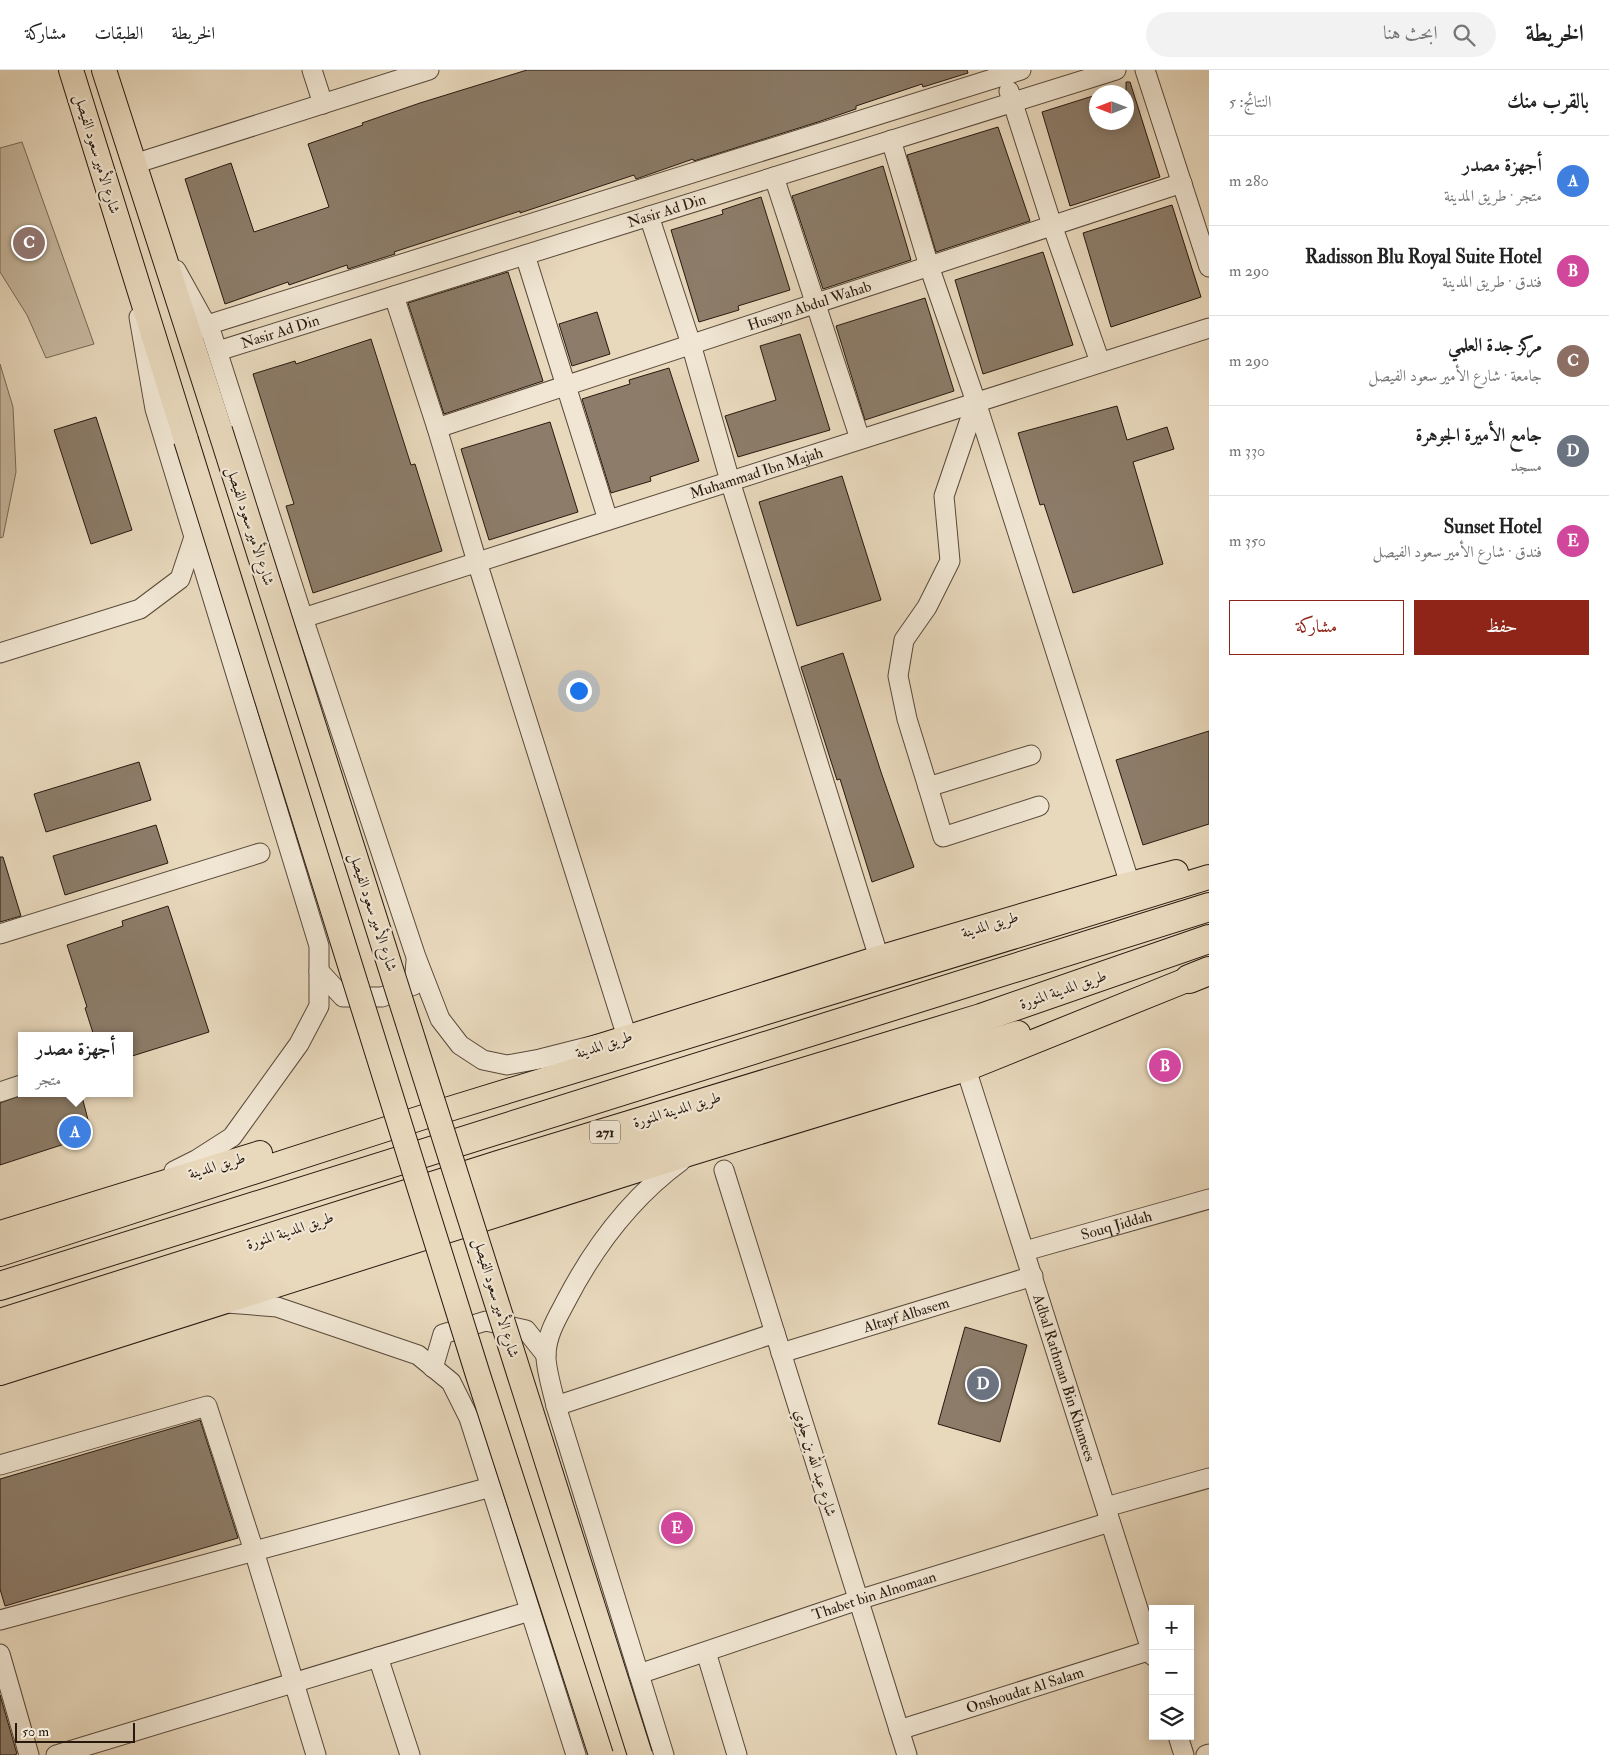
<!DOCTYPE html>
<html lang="ar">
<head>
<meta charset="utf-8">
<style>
	:root { --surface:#fff; --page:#f2f2f2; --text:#222; --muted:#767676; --line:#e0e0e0; --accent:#8f2418 }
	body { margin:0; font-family:"IM FELL Double Pica",Amiri,serif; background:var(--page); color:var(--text); direction:rtl }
	.controls { position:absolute; right:15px; bottom:15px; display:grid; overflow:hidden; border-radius:0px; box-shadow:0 2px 12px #0003 }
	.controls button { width:45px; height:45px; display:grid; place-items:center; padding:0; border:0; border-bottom:1px solid var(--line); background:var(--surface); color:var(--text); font:25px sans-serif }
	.compass { position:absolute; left:1089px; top:15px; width:45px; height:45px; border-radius:50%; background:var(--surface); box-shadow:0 2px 12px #0003; rotate:270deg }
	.scale { position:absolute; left:15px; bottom:12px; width:120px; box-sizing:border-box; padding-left:5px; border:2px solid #28190f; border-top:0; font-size:14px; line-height:18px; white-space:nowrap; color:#28190f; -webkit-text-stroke:4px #f0e6d3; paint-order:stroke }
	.you { position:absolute; left:578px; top:620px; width:18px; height:18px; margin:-12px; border:4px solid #fff; border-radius:50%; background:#1a73e8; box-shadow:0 0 0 8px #1a73e833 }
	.badge { display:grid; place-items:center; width:32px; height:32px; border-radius:50%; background:var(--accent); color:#fff; font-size:16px; font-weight:700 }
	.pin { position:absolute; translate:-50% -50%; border:2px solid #fff; box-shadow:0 1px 5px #0006 }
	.popup { position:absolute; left:18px; top:962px; width:115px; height:65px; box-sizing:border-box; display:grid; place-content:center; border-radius:0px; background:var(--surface); filter:drop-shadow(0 1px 4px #0005); font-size:16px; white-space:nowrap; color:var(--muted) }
	.popup b { font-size:19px; color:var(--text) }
	.popup::after { content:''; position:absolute; left:50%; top:100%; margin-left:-10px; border:10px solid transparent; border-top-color:var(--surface) }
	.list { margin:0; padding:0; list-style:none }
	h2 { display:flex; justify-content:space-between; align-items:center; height:65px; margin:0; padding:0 20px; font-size:21px }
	h2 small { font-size:16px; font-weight:400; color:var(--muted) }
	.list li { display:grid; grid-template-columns:32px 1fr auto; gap:15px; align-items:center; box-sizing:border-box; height:90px; padding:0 20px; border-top:1px solid var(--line) }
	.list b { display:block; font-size:19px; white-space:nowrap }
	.list p { margin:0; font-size:16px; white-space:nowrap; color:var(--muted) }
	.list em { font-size:16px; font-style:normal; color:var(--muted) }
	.actions { display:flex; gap:10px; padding:15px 20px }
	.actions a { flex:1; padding:11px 0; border:1px solid var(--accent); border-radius:0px; text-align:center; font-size:18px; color:var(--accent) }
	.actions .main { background:var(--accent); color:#fff }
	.icon { flex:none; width:28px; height:28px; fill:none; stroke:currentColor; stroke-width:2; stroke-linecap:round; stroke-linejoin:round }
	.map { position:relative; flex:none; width:1209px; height:1685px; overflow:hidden; direction:ltr }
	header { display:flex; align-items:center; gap:30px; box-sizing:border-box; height:70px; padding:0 25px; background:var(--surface); border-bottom:1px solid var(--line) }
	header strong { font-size:24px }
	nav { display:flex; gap:28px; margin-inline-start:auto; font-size:18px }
	.search { width:350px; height:45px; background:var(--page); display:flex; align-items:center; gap:12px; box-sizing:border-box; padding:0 18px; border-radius:28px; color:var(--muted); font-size:19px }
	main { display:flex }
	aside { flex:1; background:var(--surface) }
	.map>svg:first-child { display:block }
	.green { fill:#c7b89f; stroke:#786857 }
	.building { fill:#8c7c69; stroke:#28190f }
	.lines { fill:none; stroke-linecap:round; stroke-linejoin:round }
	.minor-casing { stroke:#58493a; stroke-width:21 }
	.major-casing { stroke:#28190f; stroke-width:26 }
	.highway-casing { stroke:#28190f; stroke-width:30 }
	.minor { stroke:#f0e6d3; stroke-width:19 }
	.major { stroke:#e8d8bc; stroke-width:24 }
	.highway { stroke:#e8d8bc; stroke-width:28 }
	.major-bridge-casing { stroke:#28190f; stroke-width:26; stroke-linecap:butt }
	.major-bridge { stroke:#e8d8bc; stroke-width:24 }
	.labels { text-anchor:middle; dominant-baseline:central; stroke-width:4.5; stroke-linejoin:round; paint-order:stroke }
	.shield { fill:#f0e6d3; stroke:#64564a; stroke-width:1 }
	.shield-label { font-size:14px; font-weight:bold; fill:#28190f }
	.street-label { font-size:15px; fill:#28190f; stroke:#f0e6d3 }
</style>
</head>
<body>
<header>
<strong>الخريطة</strong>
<div class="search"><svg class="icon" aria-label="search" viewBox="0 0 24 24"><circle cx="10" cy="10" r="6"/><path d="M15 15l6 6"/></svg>ابحث هنا</div>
<nav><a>الخريطة</a><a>الطبقات</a><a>مشاركة</a></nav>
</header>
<main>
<aside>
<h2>بالقرب منك<small>النتائج: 5</small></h2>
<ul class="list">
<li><span class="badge" style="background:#3f7fe0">A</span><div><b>أجهزة مصدر</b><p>متجر · طريق المدينة</p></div><em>280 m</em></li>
<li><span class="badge" style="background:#d1479c">B</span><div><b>Radisson Blu Royal Suite Hotel</b><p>فندق · طريق المدينة</p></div><em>290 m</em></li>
<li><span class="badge" style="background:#8d6e63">C</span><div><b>مركز جدة العلمي</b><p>جامعة · شارع الأمير سعود الفيصل</p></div><em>290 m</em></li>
<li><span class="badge" style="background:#6b7280">D</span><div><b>جامع الأميرة الجوهرة</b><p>مسجد</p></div><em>330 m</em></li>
<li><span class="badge" style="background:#d1479c">E</span><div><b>Sunset Hotel</b><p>فندق · شارع الأمير سعود الفيصل</p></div><em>350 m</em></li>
</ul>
<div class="actions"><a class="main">حفظ</a><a>مشاركة</a></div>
</aside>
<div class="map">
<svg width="1209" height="1685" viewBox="0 0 1209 1685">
	<rect width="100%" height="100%" fill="#e8d8bc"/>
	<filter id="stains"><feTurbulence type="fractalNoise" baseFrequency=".004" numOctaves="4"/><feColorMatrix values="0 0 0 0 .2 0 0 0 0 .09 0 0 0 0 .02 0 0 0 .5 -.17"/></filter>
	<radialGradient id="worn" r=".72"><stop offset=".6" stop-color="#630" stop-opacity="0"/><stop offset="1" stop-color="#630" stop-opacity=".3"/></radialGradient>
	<g class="green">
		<path d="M22 72 94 274 46 288 27 245 0 202V78Z"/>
		<path d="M0 294 13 337 16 402 3 467 0 468Z"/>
	</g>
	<g class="building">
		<path d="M527 0H967L968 3 923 17 922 14 856 36V39L818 52 694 91 693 89 636 109 634 105 520 143V141L394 182 395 184 348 199 347 195 289 215 288 212 225 234 185 109 231 93 254 162 329 137 308 74 363 55 362 53 420 33Z"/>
		<path d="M1126 12H1130L1160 107 1070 136 1042 42 1096 25V52H1126Z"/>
		<path d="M998 57 1030 151 936 182 907 85Z"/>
		<path d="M883 96 911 190 823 219 792 126Z"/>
		<path d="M761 127 790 220 738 236 739 240 699 252 671 160 723 144 722 140Z"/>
		<path d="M1172 135 1201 227 1111 257 1083 163Z"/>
		<path d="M1043 182 1073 275 983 304 955 210Z"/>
		<path d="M508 202 543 311 444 344 408 233Z"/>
		<path d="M925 228 954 321 865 350 836 256Z"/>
		<path d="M597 242 610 284 572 296 559 254Z"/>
		<path d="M800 264 830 360 738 387 725 346 776 330 760 276Z"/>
		<path d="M371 269 411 395 415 394 442 481 313 523 286 436 294 434 253 304 295 291 296 294Z"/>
		<path d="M669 298 699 391 650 407 651 411 611 423 582 329 630 314 629 310Z"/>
		<path d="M1117 336 1127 370 1167 357 1174 379 1133 392 1163 494 1073 523 1044 434 1040 435 1018 363Z"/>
		<path d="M96 347 132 460 91 474 54 360Z"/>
		<path d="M550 352 578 442 489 470 461 379Z"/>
		<path d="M842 406 881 530 797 556 759 432Z"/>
		<path d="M843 583 881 702 914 797 872 812 840 709 837 710 801 597Z"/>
		<path d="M1209 661V754L1143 775 1116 690Z"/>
		<path d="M139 692 151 730 46 762 34 724Z"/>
		<path d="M156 755 168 793 65 825 53 786Z"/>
		<path d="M0 787H3L21 846 0 852Z"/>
		<path d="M168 836 209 962 129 987V966H94L85 938 87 937 67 875 123 856 122 851Z"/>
		<path d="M28 1023H81L92 1065 0 1095V1033Z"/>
		<path d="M965 1257 1027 1275 1000 1372 938 1354Z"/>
		<path d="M200 1350 238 1468 5 1536 0 1519V1409Z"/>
		<path d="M0 1625 17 1684 14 1685H0Z"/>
	</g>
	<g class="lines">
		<defs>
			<g id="minor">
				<path d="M312 0 323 34"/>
				<path d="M1145 0 1209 197"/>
				<path d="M1009 21 1052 155 1100 292"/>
				<path d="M891 70 929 196 976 332 1130 814"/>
				<path d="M134 94 429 0"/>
				<path d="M774 107 860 369"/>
				<path d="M649 146 691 274 730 411 879 888"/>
				<path d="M525 185 608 450"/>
				<path d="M176 200 212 265 303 548 416 887 440 949 460 975 483 990 507 995 540 989 627 967 477 492 437 358 394 226"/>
				<path d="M139 247 155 339 319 876V936L299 974 232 1067 196 1090 174 1101"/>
				<path d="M207 255 1021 0"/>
				<path id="s1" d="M218 281 1116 0"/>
				<path d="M976 332 944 426 950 491 927 537 904 570 898 606 907 649 928 717 1031 685"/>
				<path id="s2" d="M437 358 1182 113"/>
				<path id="s3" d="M303 548 1209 258"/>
				<path d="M0 583 140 539 180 509 194 467"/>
				<path d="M928 717 943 767 1039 736"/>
				<path d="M0 864 260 783"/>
				<path d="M319 901 343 927H382L414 915 416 891"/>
				<path id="s4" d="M966 999 1153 1586"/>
				<path d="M0 1022 21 1015"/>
				<path d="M724 1100 907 1685"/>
				<path id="s5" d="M1025 1181 1209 1129"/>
				<path d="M227 1233 277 1237 418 1285 451 1312 469 1348 576 1685"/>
				<path id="s6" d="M781 1283 1033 1206"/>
				<path d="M433 1298 443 1264 486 1251 526 1260 546 1285"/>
				<path d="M556 1336 775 1263"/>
				<path d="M0 1395 207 1336 254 1481 316 1685"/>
				<path d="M1106 1437 1209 1408"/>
				<path d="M0 1550 491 1417"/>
				<path d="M706 1582 737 1685"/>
				<path d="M0 1584 29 1685"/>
				<path d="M378 1587 410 1685"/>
				<path id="s7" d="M639 1604 858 1530 1110 1452"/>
				<path id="s8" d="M899 1660 1151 1580"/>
				<path d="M1178 1666 1184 1685"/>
				<path d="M56 1685 530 1541"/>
				<path d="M664 1685 556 1336C553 1322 545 1297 546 1284 547 1264 557 1248 566 1231 594 1177 632 1127 681 1091"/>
				<path d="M1206 1685 1209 1684"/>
			</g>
			<g id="major">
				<path d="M71 0 186 370"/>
				<path d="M104 0 220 360"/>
				<path d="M588 980 879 888 1130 814 1176 802"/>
				<path d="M0 1163 260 1083"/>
				<path d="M0 1184 436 1043 1209 807"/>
				<path d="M0 1279 465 1131 1018 963"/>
				<path d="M0 1303 691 1083 966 999 1189 909 1206 904"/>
			</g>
			<g id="highway">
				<path d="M1189 909 1209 901"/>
				<path d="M0 1216 1209 837"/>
				<path d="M0 1253 498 1095 981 948 1209 869"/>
			</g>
		</defs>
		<use href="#minor" class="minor-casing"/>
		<use href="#major" class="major-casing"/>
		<use href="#highway" class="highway-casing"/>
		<use href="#minor" class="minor"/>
		<use href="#major" class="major"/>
		<use href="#highway" class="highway"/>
		<defs>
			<g id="major-bridge">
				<path d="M220 360 640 1685"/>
				<path d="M186 370 478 1305 601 1685"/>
			</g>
		</defs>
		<use href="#major-bridge" class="major-bridge-casing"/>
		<use href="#major-bridge" class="major-bridge"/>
	</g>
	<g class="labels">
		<rect class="shield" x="590" y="1050.5" width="30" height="23" rx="4"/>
		<g class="shield-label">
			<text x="605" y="1062">271</text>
		</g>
		<g class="street-label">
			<text transform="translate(97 84) rotate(73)">شارع الأمير سعود الفيصل</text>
			<text stroke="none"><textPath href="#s1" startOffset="470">Nasir Ad Din</textPath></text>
			<text stroke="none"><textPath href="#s2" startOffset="392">Husayn Abdul Wahab</textPath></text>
			<text stroke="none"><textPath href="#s1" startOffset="65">Nasir Ad Din</textPath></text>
			<text stroke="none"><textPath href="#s3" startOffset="476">Muhammad Ibn Majah</textPath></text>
			<text transform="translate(250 456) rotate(72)">شارع الأمير سعود الفيصل</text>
			<text transform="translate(373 842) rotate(72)">شارع الأمير سعود الفيصل</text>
			<text transform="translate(990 855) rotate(-17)">طريق المدينة</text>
			<text transform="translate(1063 920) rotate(-19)">طريق المدينة المنورة</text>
			<text transform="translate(604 975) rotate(-18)">طريق المدينة</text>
			<text transform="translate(677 1040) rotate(-17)">طريق المدينة المنورة</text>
			<text transform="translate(217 1096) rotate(-17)">طريق المدينة</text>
			<text stroke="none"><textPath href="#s5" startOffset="95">Souq Jiddah</textPath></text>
			<text transform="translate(290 1161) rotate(-18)">طريق المدينة المنورة</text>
			<text transform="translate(496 1228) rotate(73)">شارع الأمير سعود الفيصل</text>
			<text stroke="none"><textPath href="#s6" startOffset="131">Altayf Albasem</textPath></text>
			<text stroke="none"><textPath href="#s4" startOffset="324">Adbal Rathman Bin Khamees</textPath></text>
			<text transform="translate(815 1393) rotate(73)">شارع عبد الله بن جلوي</text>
			<text stroke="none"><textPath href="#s7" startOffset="248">Thabet bin Alnomaan</textPath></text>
			<text stroke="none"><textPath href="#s8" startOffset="132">Onshoudat Al Salam</textPath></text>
		</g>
	</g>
	<rect width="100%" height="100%" filter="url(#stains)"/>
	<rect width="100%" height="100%" fill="url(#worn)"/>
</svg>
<div class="controls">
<button>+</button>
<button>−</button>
<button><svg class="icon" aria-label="layers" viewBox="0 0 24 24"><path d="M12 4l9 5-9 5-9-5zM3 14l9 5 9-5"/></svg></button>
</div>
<svg class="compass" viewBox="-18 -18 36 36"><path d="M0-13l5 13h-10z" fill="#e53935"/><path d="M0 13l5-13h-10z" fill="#767676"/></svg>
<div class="scale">50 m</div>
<div class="you"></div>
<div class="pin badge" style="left:75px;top:1062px;background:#3f7fe0">A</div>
<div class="popup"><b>أجهزة مصدر</b>متجر</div>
<div class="pin badge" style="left:1165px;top:996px;background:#d1479c">B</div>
<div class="pin badge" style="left:29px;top:173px;background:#8d6e63">C</div>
<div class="pin badge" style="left:983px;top:1314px;background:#6b7280">D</div>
<div class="pin badge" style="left:677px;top:1458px;background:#d1479c">E</div>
</div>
</main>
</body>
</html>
